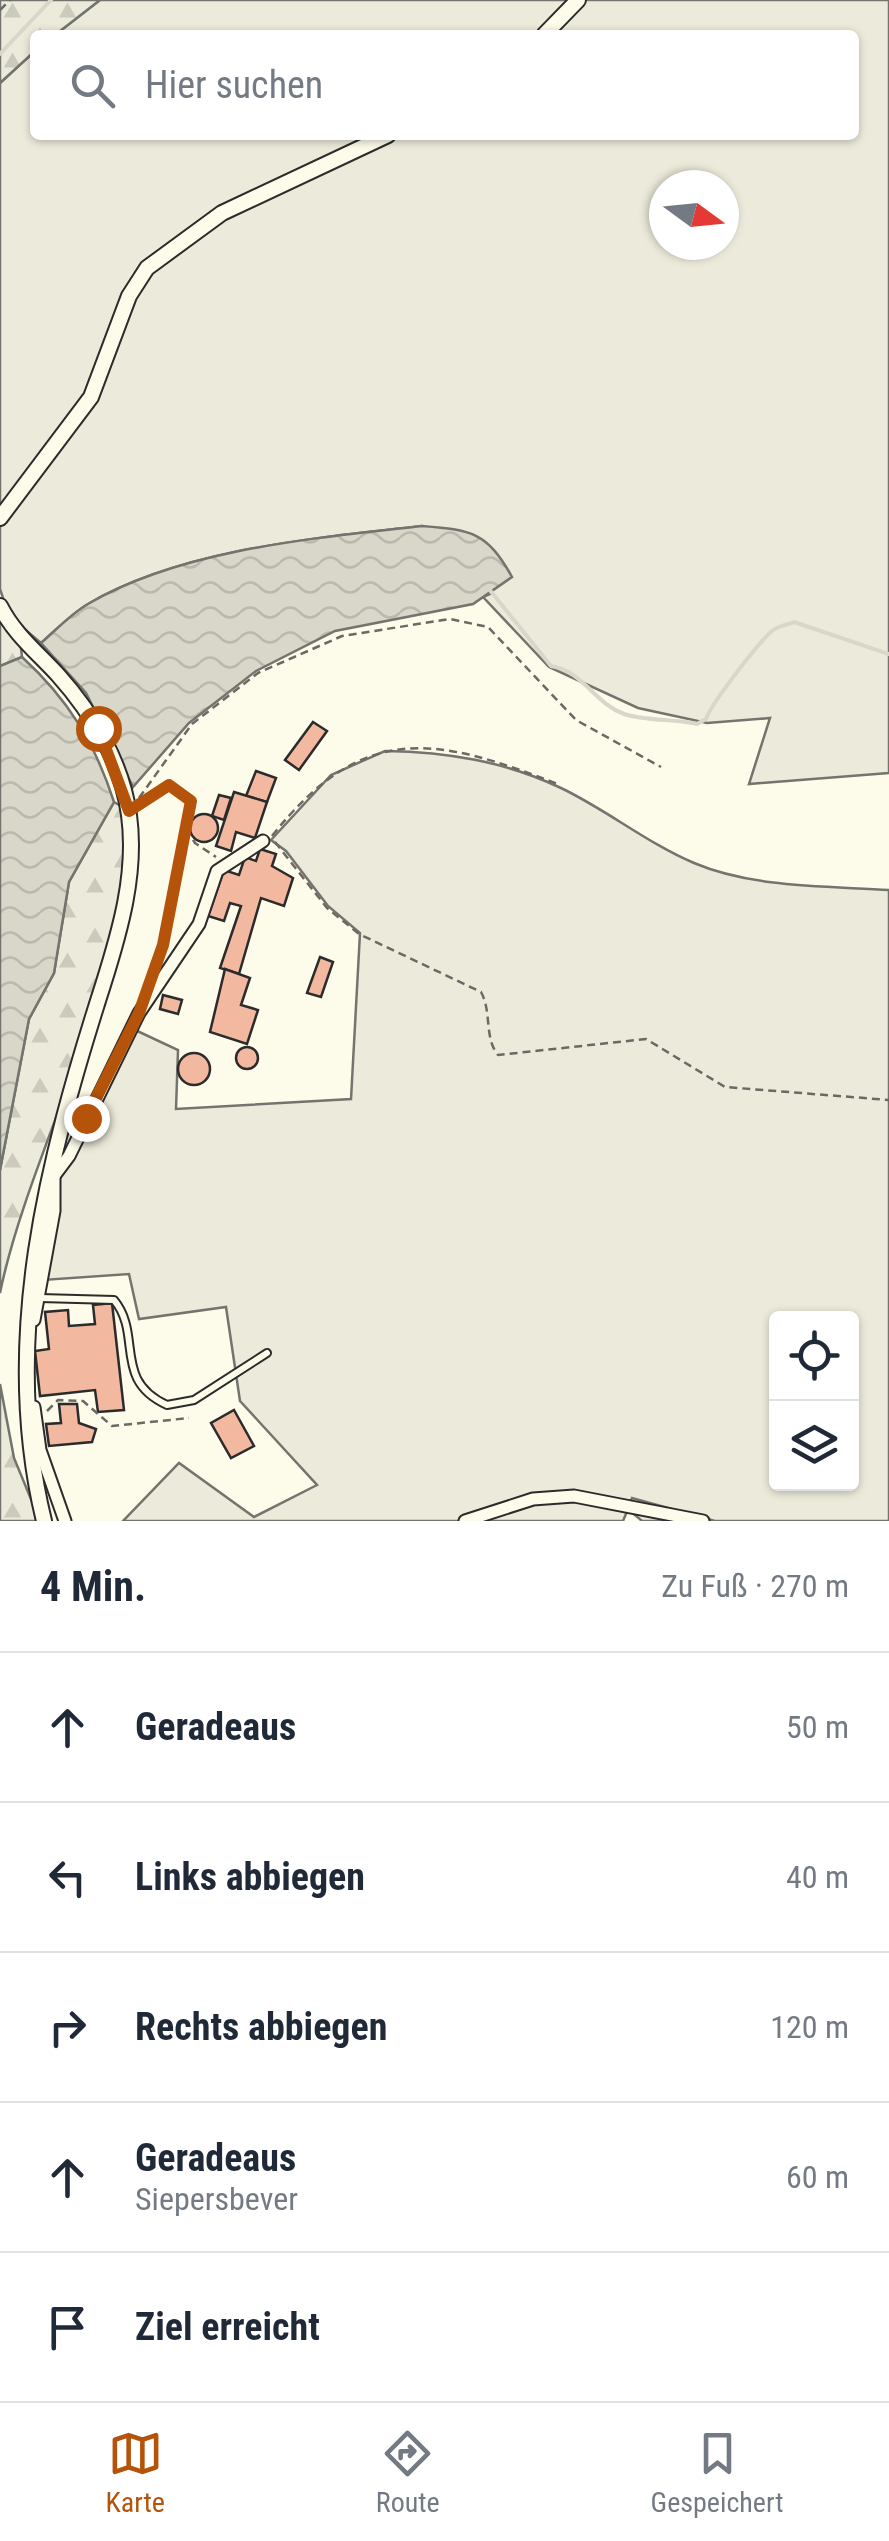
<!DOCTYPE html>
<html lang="de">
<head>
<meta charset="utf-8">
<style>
	:root { --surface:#fff; --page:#f2f2f3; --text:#1f2937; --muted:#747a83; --line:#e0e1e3; --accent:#b45309 }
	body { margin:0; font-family:"Roboto Condensed",sans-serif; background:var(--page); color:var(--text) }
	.controls { position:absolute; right:30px; bottom:30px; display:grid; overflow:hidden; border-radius:10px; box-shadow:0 2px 8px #0004 }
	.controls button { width:90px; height:90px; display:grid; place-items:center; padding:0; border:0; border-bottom:2px solid var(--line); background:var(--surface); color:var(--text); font:50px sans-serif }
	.compass { position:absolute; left:649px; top:170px; width:90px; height:90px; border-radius:50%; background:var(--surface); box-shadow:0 2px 8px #0004; rotate:105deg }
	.stop { position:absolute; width:30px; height:30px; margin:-22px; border:8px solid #b45309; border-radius:50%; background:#fff }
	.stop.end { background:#b45309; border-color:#fff; box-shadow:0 2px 10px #0008 }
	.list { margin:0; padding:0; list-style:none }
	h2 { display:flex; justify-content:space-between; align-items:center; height:130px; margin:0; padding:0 40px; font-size:42px }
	h2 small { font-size:32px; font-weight:400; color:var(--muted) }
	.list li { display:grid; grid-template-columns:65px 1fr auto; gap:30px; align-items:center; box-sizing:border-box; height:150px; padding:0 40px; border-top:2px solid var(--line) }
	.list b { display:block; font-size:38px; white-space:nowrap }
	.list p { margin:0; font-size:32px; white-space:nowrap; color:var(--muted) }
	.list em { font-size:32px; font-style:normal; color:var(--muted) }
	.icon { flex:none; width:55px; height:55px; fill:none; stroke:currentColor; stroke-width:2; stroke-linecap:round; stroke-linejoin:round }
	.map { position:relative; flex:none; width:889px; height:1521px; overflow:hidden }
	.search { position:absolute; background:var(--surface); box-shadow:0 2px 8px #0004; left:30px; right:30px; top:30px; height:110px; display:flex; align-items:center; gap:25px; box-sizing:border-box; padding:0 35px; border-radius:10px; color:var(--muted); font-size:38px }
	.sheet { height:880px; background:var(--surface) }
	nav { display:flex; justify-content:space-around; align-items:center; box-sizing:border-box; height:140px; border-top:2px solid var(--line); background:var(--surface); font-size:28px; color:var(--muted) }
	nav a { display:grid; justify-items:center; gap:5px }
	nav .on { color:var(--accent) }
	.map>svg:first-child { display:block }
	.grass { fill:#ecebdb; stroke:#74746e; stroke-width:2.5; fill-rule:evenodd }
	.forest { fill:url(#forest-firs); stroke:#74746e; stroke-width:2.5 }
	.water { fill:url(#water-waves); stroke:#74746e; stroke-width:2.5 }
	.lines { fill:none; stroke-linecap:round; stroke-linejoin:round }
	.stream { stroke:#d8d7c9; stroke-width:4 }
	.building { fill:#f2b8a0; stroke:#2b2b2b; stroke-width:2.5 }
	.service-casing { stroke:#2b2b2b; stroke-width:10 }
	.minor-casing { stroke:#2b2b2b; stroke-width:15 }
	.tertiary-casing { stroke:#2b2b2b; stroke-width:18 }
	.path { stroke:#6a6964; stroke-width:2.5; stroke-dasharray:8 5; stroke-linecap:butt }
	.service { stroke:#fdfbea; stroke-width:6 }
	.minor { stroke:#fdfbea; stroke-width:11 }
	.tertiary { stroke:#fdfbea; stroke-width:14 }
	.route { stroke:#b45309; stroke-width:12 }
</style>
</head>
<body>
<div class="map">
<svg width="889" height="1521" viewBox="0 0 889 1521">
	<defs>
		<pattern id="forest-firs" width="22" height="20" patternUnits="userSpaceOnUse" patternTransform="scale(2.5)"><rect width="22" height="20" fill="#ecebdb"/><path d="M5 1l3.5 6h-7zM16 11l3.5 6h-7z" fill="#cbcabc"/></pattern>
		<pattern id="water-waves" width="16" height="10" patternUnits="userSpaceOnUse" patternTransform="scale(2.5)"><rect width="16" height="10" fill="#d8d7c9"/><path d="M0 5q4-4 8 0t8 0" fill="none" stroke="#bab9ad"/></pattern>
	</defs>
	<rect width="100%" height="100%" fill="#fdfbea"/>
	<g class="grass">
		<path d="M100 0H574L540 35H55Z"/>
		<path d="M580 0H889V773L749 784 770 718 707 723 638 708 549 667 483 597 492 593 422 526C316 538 182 549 88 604 71 614 56 630 41 643L9 616 0 589V522L74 425 139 281 222 215 393 135H854V35H548ZM664 185H724V245H664Z"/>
		<path d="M35 51V135H382L314 164 146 267 96 381 0 510V83Z"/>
		<path d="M385 751C447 752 504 761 561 788 607 810 647 843 694 863 753 888 826 886 889 890V1521H715L632 1498 628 1507 692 1521H642L628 1509 623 1521H123L179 1463 254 1517 317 1485 240 1401 226 1307 139 1319 129 1274 43 1280 55 1176 133 1029 178 1050 176 1109 351 1099 360 933 328 906 286 851 271 840 331 775ZM776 1318H852V1484H776Z"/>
	</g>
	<g class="forest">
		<path d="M0 0H100L55 35H35V51L0 83Z"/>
		<path d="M0 611 20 639 22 657 0 666Z"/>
		<path d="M114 802 124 808C144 957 31 1141 0 1293V1170L29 1019 54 973 69 882Z"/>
		<path d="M0 1384 14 1458 40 1521H0Z"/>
	</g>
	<g class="water">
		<path d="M422 526C472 530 487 532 512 577L473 604 335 631 256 671 189 723 133 787 86 693 41 643C56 630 71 614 88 604 182 549 316 538 422 526Z"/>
		<path d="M22 657C68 699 95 743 114 802L69 882 54 973 29 1019 0 1170V666Z"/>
	</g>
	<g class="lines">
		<g class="stream">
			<path d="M0 54 51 0"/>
			<path d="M489 589 551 666C583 671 594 703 624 714 646 721 674 719 697 724L706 719C711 704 758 643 772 631 778 626 787 625 794 622L889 654"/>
		</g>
	</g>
	<g class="building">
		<path d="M313 722 327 731 299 770 285 760Z"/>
		<path d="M256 771 276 778 267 802 246 796Z"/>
		<path d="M234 792 267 802 255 838 236 832 231 851 216 846Z"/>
		<path d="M219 795 231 798 224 820 212 816Z"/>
		<circle cx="204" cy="828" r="14"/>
		<path d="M260 849 276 854 272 866 293 878 284 906 261 898 239 974 220 968 241 906 230 903 224 921 208 916 224 870 239 875 245 857 256 861Z"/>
		<path d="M320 957 333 962 321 997 307 993Z"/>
		<path d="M225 969 250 978 241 1005 258 1010 247 1044 210 1032Z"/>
		<path d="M163 995 182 1000 178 1014 160 1009Z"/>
		<circle cx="247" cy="1058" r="11"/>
		<circle cx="194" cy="1069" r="16"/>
		<path d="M112 1303 124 1410 98 1412 95 1390 40 1396 35 1351 49 1349 45 1312 68 1310 69 1326 95 1324 93 1305Z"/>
		<path d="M59 1404H77L79 1423 96 1429 92 1442 49 1446 46 1424 61 1423Z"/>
		<path d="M234 1410 254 1446 231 1458 211 1423Z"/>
	</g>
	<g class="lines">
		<defs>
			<path id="service" d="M40 1298 114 1300C143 1335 112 1380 167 1405L194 1400 267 1353"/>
			<g id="minor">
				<path d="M54 1176 69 1156 139 1013 199 924 217 871 263 841"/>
				<path d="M34 1320 54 1211V1176"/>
				<path d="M34 1407 40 1450 65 1521"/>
				<path d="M465 1521 533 1499 574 1496 703 1521"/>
			</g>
			<g id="tertiary">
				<path d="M544 35 578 0"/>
				<path d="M0 518 91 397 129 296 147 268 222 213 388 135"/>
				<path d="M0 606C14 634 38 653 58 675 93 714 122 763 129 815 137 873 120 931 103 985 47 1160 0 1341 44 1521"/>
			</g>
		</defs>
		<use href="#service" class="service-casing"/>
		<use href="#minor" class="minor-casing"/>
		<use href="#tertiary" class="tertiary-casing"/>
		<g class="path">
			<path d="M0 10 10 0"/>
			<path d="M139 798 192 724 258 673 342 636 450 619 488 627 576 720 661 767"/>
			<path d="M143 802 169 785 191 801 169 922 156 965"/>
			<path d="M186 829 195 843 216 857"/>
			<path d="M272 836C363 721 435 736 560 785"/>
			<path d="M275 842 327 908 359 934 481 992C492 1012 484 1038 498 1055L646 1039 725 1087 889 1100"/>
			<path d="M47 1411 58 1400 83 1401 112 1426 189 1418"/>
		</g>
		<use href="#service" class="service"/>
		<use href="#minor" class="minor"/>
		<use href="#tertiary" class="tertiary"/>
	</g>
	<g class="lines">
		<path class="route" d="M86 1118 139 1013 163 945 191 801 169 785 129 811 98 728"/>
	</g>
</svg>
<div class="controls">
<button><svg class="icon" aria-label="locate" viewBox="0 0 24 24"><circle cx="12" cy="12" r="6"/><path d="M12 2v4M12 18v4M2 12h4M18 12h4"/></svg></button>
<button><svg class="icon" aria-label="layers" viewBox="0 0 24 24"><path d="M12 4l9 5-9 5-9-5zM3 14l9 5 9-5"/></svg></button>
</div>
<svg class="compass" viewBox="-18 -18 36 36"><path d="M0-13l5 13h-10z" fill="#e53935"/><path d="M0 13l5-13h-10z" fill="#747a83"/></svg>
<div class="stop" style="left:98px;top:728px"></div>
<div class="stop end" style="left:86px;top:1118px"></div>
<div class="search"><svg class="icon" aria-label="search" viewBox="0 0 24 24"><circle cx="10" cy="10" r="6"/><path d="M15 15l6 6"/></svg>Hier suchen</div>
</div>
<section class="sheet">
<h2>4 Min.<small>Zu Fuß · 270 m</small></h2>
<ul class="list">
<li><svg class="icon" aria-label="ahead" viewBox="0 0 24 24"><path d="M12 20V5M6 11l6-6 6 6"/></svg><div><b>Geradeaus</b></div><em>50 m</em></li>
<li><svg class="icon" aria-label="left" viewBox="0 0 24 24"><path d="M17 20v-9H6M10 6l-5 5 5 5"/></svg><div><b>Links abbiegen</b></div><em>40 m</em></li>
<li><svg class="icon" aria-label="right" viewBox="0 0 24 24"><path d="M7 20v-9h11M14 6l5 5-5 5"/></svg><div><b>Rechts abbiegen</b></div><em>120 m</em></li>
<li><svg class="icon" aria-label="ahead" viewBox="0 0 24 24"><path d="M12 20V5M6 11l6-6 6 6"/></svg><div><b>Geradeaus</b><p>Siepersbever</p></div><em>60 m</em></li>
<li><svg class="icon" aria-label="arrive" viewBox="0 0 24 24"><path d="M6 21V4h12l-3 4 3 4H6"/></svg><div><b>Ziel erreicht</b></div></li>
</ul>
</section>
<nav>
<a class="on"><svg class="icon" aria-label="map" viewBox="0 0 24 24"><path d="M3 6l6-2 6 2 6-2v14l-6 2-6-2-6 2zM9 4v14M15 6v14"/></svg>Karte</a>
<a><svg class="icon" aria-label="directions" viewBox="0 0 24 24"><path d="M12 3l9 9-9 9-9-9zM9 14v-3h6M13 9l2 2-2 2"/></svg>Route</a>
<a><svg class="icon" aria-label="saved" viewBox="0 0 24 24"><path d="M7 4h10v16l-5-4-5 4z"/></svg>Gespeichert</a>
</nav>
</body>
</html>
